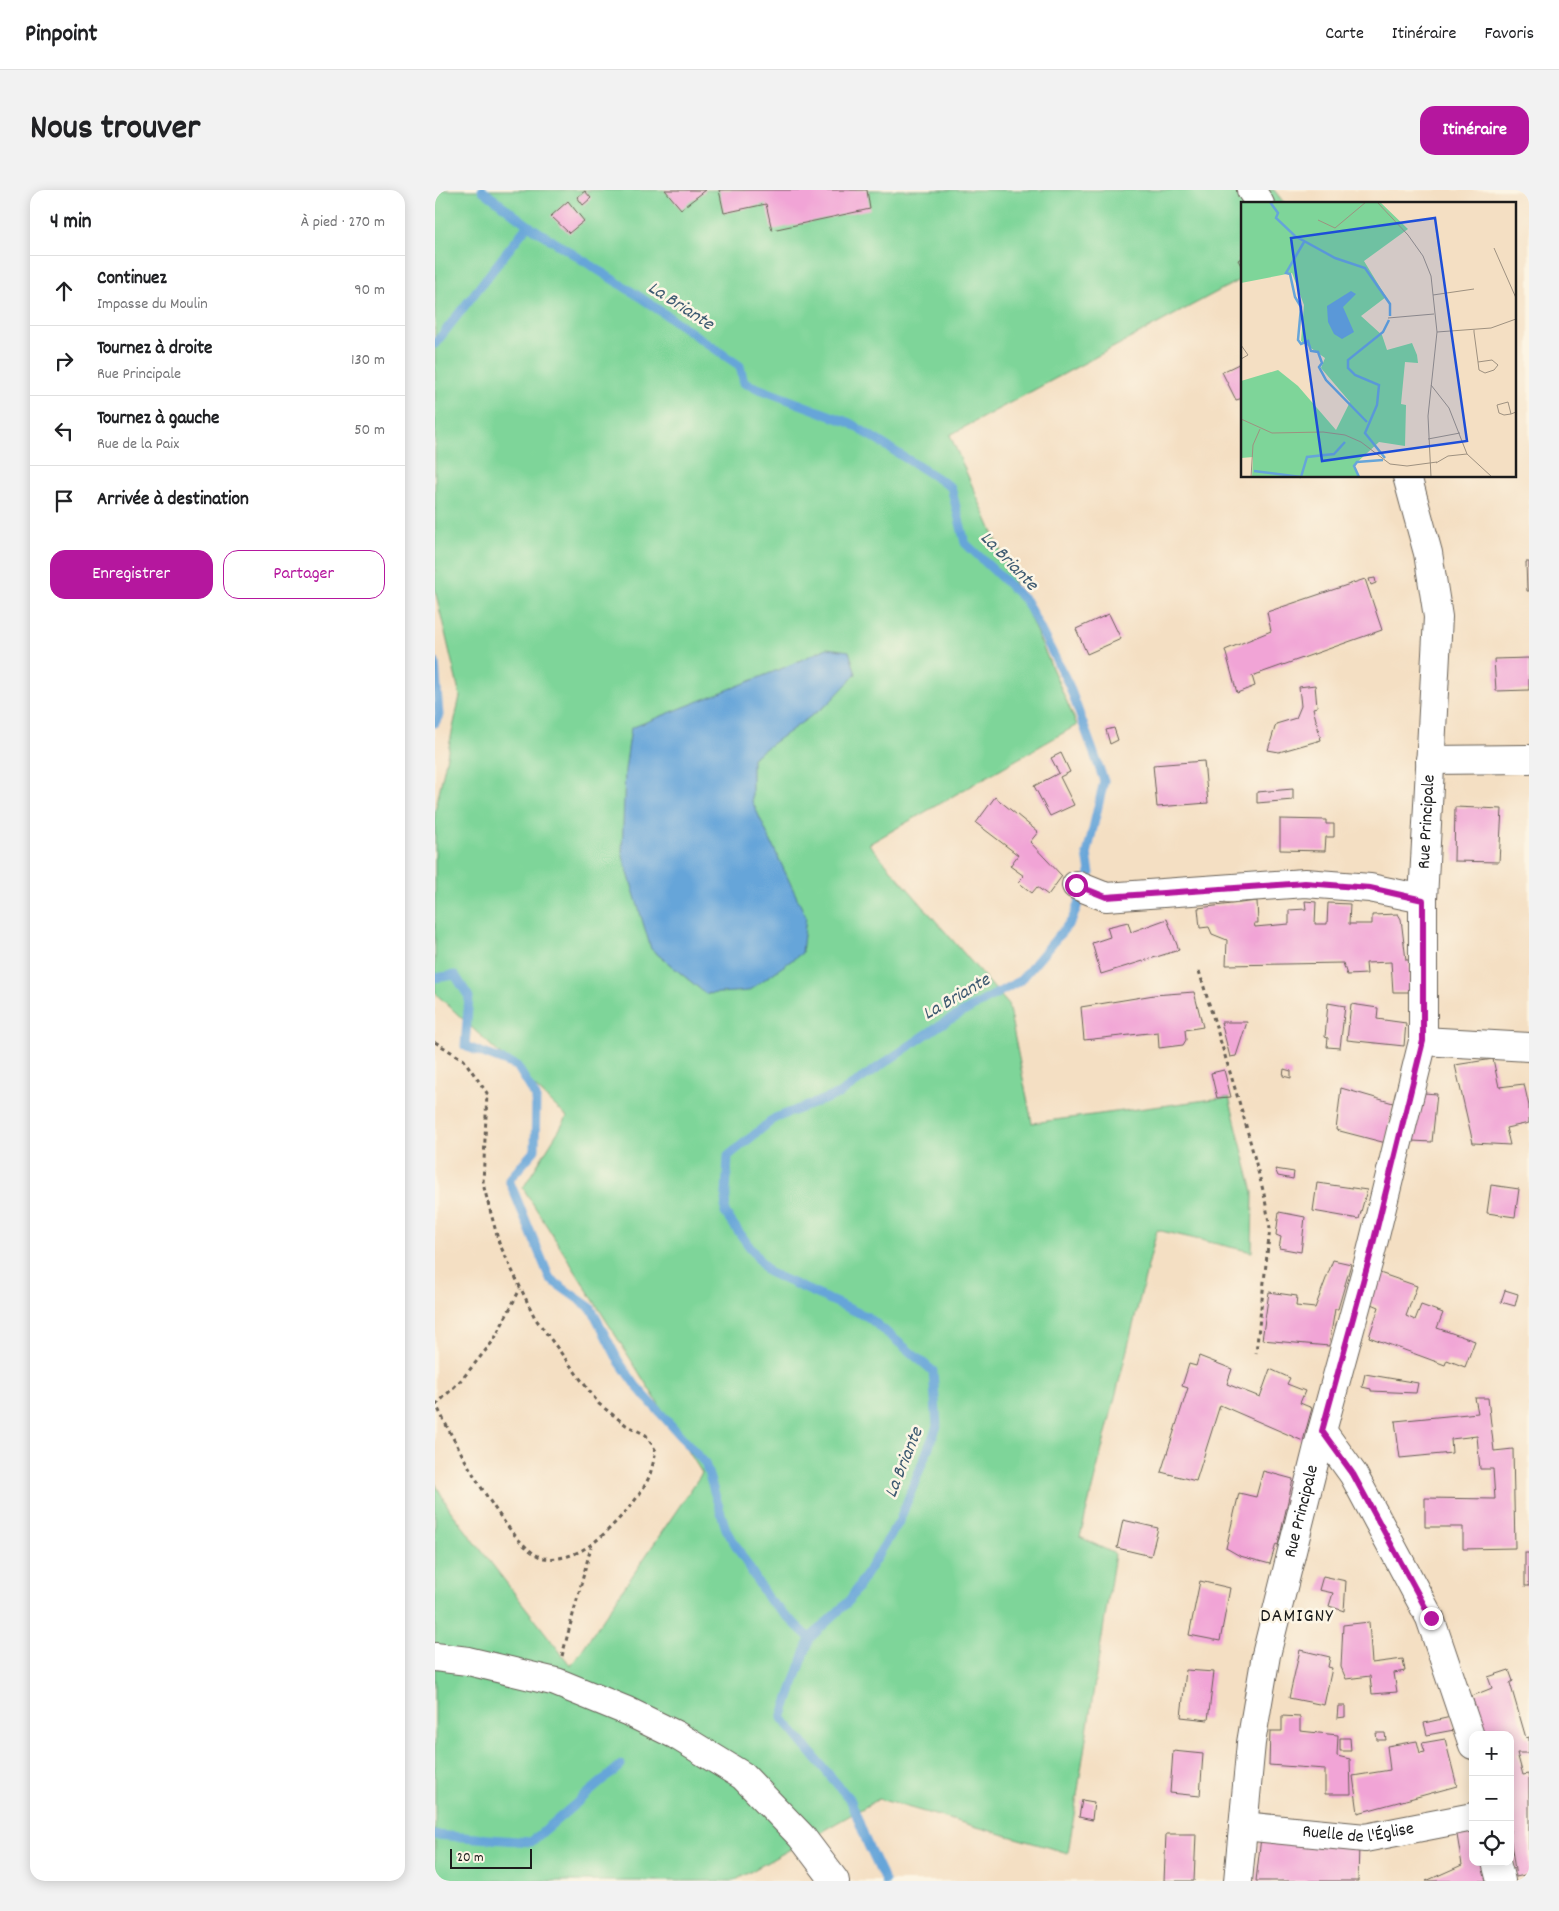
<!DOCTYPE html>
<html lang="fr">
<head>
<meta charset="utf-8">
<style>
	:root { --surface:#fff; --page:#f2f2f2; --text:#202124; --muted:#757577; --line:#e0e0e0; --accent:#b5179e }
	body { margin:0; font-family:Dekko,sans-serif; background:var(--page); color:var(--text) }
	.controls { position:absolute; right:15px; bottom:15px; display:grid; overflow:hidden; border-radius:10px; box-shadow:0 2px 12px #0003 }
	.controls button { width:45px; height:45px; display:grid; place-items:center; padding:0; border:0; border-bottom:1px solid var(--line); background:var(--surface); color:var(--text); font:25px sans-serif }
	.scale { position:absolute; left:15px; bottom:12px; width:82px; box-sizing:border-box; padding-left:5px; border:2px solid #1c1c1c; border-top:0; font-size:14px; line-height:18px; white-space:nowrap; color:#1c1c1c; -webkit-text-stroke:4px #fcf5e5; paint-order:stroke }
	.stop { position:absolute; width:15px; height:15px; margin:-11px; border:4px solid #b5179e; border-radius:50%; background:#fff }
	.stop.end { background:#b5179e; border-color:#fff; box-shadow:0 1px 5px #0008 }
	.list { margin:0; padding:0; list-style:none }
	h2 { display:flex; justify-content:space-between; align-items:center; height:65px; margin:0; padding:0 20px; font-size:21px }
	h2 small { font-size:16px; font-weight:400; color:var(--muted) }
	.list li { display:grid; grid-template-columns:32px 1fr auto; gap:15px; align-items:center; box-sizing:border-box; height:70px; padding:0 20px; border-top:1px solid var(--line) }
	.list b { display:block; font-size:19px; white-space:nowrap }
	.list p { margin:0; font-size:16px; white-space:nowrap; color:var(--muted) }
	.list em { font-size:16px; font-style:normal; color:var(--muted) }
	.actions { display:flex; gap:10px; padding:15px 20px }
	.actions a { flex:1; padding:11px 0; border:1px solid var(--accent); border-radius:15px; text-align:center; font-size:18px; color:var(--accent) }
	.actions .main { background:var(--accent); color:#fff }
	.icon { flex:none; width:28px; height:28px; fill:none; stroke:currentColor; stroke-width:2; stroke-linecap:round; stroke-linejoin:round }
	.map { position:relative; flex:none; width:1094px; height:1691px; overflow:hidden; border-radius:15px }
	header { display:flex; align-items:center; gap:30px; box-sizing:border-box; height:70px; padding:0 25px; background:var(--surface); border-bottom:1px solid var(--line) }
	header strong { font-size:24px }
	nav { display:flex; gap:28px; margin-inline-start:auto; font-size:18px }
	.intro { display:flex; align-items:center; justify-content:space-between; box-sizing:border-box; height:120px; padding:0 30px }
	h1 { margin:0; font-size:35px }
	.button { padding:12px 22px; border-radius:15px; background:var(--accent); color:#fff; font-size:18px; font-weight:700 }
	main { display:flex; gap:30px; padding:0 30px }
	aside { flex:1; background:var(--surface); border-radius:15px; box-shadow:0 2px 12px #0003 }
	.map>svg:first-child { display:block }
	.green { fill:#7ed599; stroke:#4d785a }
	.water { fill:#66a5d9; stroke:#41607a }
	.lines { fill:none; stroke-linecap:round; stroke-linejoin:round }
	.stream { stroke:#66a5d9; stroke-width:9 }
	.building { fill:#f1a4d6 }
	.minor-casing { stroke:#686056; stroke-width:30 }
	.path { stroke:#686056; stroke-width:3; stroke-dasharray:4 4; stroke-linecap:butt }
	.minor { stroke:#fff; stroke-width:28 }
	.route { stroke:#b5179e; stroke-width:6 }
	.labels { text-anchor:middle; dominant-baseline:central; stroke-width:5; stroke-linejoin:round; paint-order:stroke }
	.street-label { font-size:18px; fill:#1c1c1c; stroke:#fcf5e5 }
	.water-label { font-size:19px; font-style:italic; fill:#3d5a71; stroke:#fcf5e5 }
	.quarter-label { font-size:20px; letter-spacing:1px; fill:#1c1c1c; stroke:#fcf5e5 }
	.inset-river { fill:none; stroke:#66a5d9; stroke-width:2.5 }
	.inset-road { fill:none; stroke:#9e9180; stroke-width:1 }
	.view { fill:#1d4ed8; fill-opacity:0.15; stroke:#1d4ed8; stroke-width:2.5 }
	.inset-edge { fill:none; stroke:#1c1c1c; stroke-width:2.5 }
</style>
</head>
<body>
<header>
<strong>Pinpoint</strong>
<nav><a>Carte</a><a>Itinéraire</a><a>Favoris</a></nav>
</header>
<div class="intro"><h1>Nous trouver</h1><a class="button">Itinéraire</a></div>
<main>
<aside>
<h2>4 min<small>À pied · 270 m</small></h2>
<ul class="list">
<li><svg class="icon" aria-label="ahead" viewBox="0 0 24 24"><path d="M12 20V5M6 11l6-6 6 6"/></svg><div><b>Continuez</b><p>Impasse du Moulin</p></div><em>90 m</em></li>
<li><svg class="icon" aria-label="right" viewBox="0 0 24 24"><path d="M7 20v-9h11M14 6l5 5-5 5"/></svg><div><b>Tournez à droite</b><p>Rue Principale</p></div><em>130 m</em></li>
<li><svg class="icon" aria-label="left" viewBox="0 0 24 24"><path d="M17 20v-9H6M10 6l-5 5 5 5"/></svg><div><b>Tournez à gauche</b><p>Rue de la Paix</p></div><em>50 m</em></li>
<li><svg class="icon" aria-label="arrive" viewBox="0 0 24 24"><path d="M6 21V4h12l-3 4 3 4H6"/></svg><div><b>Arrivée à destination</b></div></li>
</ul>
<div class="actions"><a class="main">Enregistrer</a><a>Partager</a></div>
</aside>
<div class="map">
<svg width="1094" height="1691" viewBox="0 0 1094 1691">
	<rect width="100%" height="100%" fill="#fcf5e5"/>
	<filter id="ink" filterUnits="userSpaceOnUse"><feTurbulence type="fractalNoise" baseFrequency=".02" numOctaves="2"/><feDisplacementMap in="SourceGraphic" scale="10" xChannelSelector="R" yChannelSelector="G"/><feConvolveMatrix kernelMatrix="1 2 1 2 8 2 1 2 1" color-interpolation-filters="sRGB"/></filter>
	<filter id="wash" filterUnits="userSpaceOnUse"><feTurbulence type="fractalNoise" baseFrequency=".0096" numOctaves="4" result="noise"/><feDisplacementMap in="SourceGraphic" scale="20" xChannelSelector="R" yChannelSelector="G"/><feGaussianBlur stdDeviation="1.12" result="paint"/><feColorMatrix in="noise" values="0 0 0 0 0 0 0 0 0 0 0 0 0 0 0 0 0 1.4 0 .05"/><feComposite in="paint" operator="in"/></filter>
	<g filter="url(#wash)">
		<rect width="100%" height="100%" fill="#f4dfc3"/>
		<path class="green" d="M0 0H839L850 14H808V88L515 245 642 535 434 654 573 814 597 933 794 907 818 1002 817 1062 722 1040 645 1347 680 1364 633 1663 444 1609 299 1691H0V1293L15 1320 136 1476 267 1283 88 998 132 927 0 803V621L25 506 0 400Z"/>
		<path class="water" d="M392 458 414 461 421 484 393 514 317 568V611L371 727 367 763 313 801 271 804 216 759 187 663 190 580 196 538 348 478Z"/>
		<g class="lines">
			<g class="stream">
				<path d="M47 0 93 35 205 107 305 176 309 193 415 233 516 297 530 353 591 411 634 495 669 591 652 664 655 683 637 730 586 790 505 835 404 904 340 928 293 966 290 1023 333 1082 433 1127 498 1181 502 1236 464 1332 414 1411 375 1448 347 1528 416 1611 432 1653 450 1691"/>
				<path d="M0 154 93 35"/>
				<path d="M0 472 4 525 0 533"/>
				<path d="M0 788 20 785 34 807 30 856 82 876 101 907 100 960 74 990 115 1089 156 1118 183 1170 201 1196 270 1273 291 1339 333 1409 375 1448"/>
				<path d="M0 1645 96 1652 186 1575"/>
			</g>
		</g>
		<g id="blocks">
			<g class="building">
				<path d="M230 0H271L246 19Z"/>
				<path d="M284 0H432L435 19 337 40 331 14 289 23Z"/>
				<path d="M150 1 156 8 148 15 142 7Z"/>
				<path d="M133 11 149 31 134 43 116 26Z"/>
				<path d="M808 67V79L803 70Z"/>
				<path d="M808 172V208L801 210 787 182Z"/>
				<path d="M1091 372H1094V401H1092Z"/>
				<path d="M940 388 941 393 936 395 934 389Z"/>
				<path d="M930 389 947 440 817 486 820 496 802 503 790 460 836 441 832 422Z"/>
				<path d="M674 424 686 449 652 464 641 439Z"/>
				<path d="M1094 468V500L1061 501 1059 469Z"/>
				<path d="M880 495 882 517 878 518 886 550 844 562 833 560 841 534 861 528 866 516 864 497Z"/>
				<path d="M679 538 683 550 675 554 671 540Z"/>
				<path d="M626 563 635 582 625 587 639 615 615 626 599 596 624 583 616 568Z"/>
				<path d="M769 571 773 613 722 617 718 575Z"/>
				<path d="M858 599V610L822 613V602Z"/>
				<path d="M560 607 603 642 595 652 627 686 613 705 602 697 597 703 583 692 589 686 575 676 583 665 541 633Z"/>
				<path d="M1020 617 1067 619 1064 672 1019 671Z"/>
				<path d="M845 629 891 630V634H899V647H891L890 661 845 660Z"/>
				<path d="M822 711 823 733H819L820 737 854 734V720L871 719 870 711 881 712 880 734H892L893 713 915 714 914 734H937V725L963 724 966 729 971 770H974L976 802H958L956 772 931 773 932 784 912 785 908 773 791 775 792 750 777 744 774 737 765 738 763 718Z"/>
				<path d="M732 729 744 760 666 784 657 753 675 747 672 737 693 732 696 742Z"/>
				<path d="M759 802 768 837 750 840 751 850 748 855 724 858 723 842 649 850 646 817 719 805Z"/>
				<path d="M893 813 910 816 905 858 892 857 893 848 890 847Z"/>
				<path d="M916 814 943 818 942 829 971 833 969 856 912 850Z"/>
				<path d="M786 832H812L801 866 795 867Z"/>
				<path d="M1058 869 1064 897 1089 894 1094 916V933L1071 938 1075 955 1038 953 1020 875Z"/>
				<path d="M849 879 856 881V888L848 886Z"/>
				<path d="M789 880 796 907 782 908 776 883Z"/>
				<path d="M906 898 958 913 951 953 901 940Z"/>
				<path d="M989 903 1002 904 997 952 977 951Z"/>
				<path d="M840 979 859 982 858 989 843 986Z"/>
				<path d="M882 993 932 1000 924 1029 878 1021Z"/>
				<path d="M1056 995 1084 999 1080 1027 1052 1023Z"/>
				<path d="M844 1022 870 1027 866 1062 844 1058 846 1047 841 1045Z"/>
				<path d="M898 1070 916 1074 903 1119H900L894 1156 827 1150 834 1102 862 1106 861 1116 880 1118Z"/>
				<path d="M939 1081 982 1096 971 1126 980 1130 986 1115 1008 1123 1002 1138 1040 1151 1030 1177 1012 1170 1010 1175 934 1147 944 1117 932 1112Z"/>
				<path d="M1070 1100 1083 1104 1080 1116 1066 1112Z"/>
				<path d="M764 1166 797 1179 792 1194 825 1207 835 1179 855 1188 852 1194 870 1201 865 1213 877 1218 868 1251 785 1215 761 1291 726 1282 753 1198 747 1196 754 1174 761 1176Z"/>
				<path d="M930 1184 983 1193 981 1203 936 1201V1199L927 1197Z"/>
				<path d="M1040 1208H1053L1059 1261 1078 1259 1080 1358 1028 1359V1337H990V1308L1060 1309 1058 1279H1045L1042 1246 1016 1249 1017 1263 965 1268 960 1231 1043 1223Z"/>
				<path d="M828 1281 858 1289 843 1355 841 1354 835 1374 805 1366 791 1358 804 1303 821 1307Z"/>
				<path d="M688 1330 723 1338 716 1366 682 1358Z"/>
				<rect x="1090" y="1363" width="4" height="33"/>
				<path d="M888 1386 911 1391 909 1421 894 1416 898 1403 884 1400Z"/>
				<path d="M765 1391 795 1398 785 1451 754 1445Z"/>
				<path d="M934 1432 937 1473 968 1469 970 1481 959 1483 962 1502 937 1504 935 1486 911 1489 906 1477 908 1435Z"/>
				<path d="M865 1460 895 1467 893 1477 897 1478 889 1515 854 1508Z"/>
				<path d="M751 1480 779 1482 773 1530 746 1527Z"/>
				<path d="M1074 1480 1078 1491 1075 1493 1091 1548 1094 1547V1563H1082L1088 1585 1093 1584 1094 1588V1684L1081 1687 1075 1646V1545H1048L1037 1506 1057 1498 1053 1487Z"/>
				<path d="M903 1516H910V1527L902 1528Z"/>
				<path d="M847 1526 865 1527V1541L903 1545 902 1566 915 1569 916 1604H890V1579L834 1575 835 1541H847Z"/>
				<path d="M1016 1527 1019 1540 992 1545 989 1533Z"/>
				<path d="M941 1543H950L951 1550H942Z"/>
				<path d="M905 1548H915L916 1561H905Z"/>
				<path d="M1010 1549 1022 1596 923 1623 918 1586 955 1580 952 1556 982 1551 985 1563 990 1562 987 1553Z"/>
				<path d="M738 1561 768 1564 765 1606 735 1603Z"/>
				<path d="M647 1610 659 1612 657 1630 644 1627Z"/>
				<path d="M1038 1636V1672H1050L1054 1691H991L1027 1675 1021 1639Z"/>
				<path d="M731 1644H761L759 1691H729Z"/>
				<path d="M826 1647 924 1654 923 1691H821Z"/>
			</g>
		</g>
	</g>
	<g filter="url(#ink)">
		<use href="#blocks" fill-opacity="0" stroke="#686056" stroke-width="1"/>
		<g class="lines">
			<defs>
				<g id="minor">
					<path d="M816 0 825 14"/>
					<path d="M995 570 1094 569"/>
					<path d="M641 695 671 707 870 693 935 698 988 709"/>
					<path d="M988 851 1094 857"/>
					<path d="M887 1241 918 1284 995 1428 1038 1555"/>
					<path d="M0 1467 33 1471 121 1492 192 1521 241 1545 308 1586 366 1646 400 1691"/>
					<path id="s1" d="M808 1636 930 1648 1038 1627"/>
					<path d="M1061 1672 1066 1691"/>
					<path id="s2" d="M803 1691 816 1553 831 1465 887 1241 935 1066 988 851V709L1003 427 993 363 972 286"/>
				</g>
			</defs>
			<use href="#minor" class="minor-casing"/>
			<g class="path">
				<path d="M764 781 809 928 829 1004 835 1038 821 1163"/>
				<path d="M0 852 29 870 52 903 48 994 64 1053 100 1128 164 1214 191 1235 211 1245 221 1261C219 1269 217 1279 214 1287 205 1308 186 1327 170 1343 153 1359 133 1371 109 1368 77 1363 14 1243 0 1212"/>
				<path d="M1 1215 28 1188 59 1150 85 1099"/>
				<path d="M127 1466 156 1357"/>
			</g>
			<use href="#minor" class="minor"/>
		</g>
	</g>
	<g class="lines" filter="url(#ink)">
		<path class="route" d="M641 695 671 707 870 693 935 698 988 710V851L935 1066 887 1241 918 1284 996 1428"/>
	</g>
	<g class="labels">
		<g class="street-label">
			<text stroke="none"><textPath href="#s2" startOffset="1081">Rue Principale</textPath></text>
			<text stroke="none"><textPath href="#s2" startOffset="376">Rue Principale</textPath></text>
			<text stroke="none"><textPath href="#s1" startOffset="116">Ruelle de l'Église</textPath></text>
		</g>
		<g class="water-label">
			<text transform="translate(245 117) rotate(33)">La Briante</text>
			<text transform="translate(573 372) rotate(46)">La Briante</text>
			<text transform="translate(522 808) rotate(-30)">La Briante</text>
			<text transform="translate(470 1273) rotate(-68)">La Briante</text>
		</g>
		<g class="quarter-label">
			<text x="862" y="1427">DAMIGNY</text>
		</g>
	</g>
	<g transform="translate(806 12)">
		<rect width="275" height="275" fill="#f4dfc3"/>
		<path d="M0 0H139L167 27 123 59 145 95 120 114 141 133 146 148 171 141 176 153 177 161 164 160 160 202 165 203 164 244 138 240 112 264 119 275H11L12 255 0 256V179L37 168 57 184 95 228 109 200 80 166 84 156 60 139 63 103 51 71 0 81Z" fill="#7ed599"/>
		<path d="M110 89 115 92 102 105 113 130 101 137 93 132 87 120 86 104Z" fill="#66a5d9"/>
		<path class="inset-river" d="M29 0 37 11 35 16 54 34 94 56 124 66 149 102V114M63 40 45 71 49 72 54 95 60 105 57 138 60 142 67 139 70 149 77 150 81 161 78 165 85 178 126 220M144 256 124 231 136 203 138 183 114 173 107 166V158L142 130 148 118M13 269 60 275M60 275 66 255 93 252 104 240M118 275 113 264 116 260 142 258"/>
		<path class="inset-road" d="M136 0 167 33 182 54 190 74 196 130 187 214 190 275M77 18 94 26 125 0M253 46 275 96M192 93 233 87M147 116 193 112M233 128V130L237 160 238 168 244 171 253 168 257 163 251 158 237 160M196 130 250 126 275 117M0 143 7 153 0 157M190 183 208 206 226 252 251 275M270 212 267 200 256 203 258 211 263 213 270 212 275 210M0 217 31 231 82 230 104 233 120 240 149 262 166 264 196 260M187 237 219 231M195 261 207 254 226 252M10 275 12 243 19 227"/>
		<path class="view" d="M194 16 226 239 81 259 50 36Z"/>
		<rect width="275" height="275" class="inset-edge"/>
	</g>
</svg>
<div class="controls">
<button>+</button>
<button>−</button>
<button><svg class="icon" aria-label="locate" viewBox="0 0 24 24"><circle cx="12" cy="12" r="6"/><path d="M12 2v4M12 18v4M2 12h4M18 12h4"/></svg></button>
</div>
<div class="scale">20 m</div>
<div class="stop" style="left:641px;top:695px"></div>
<div class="stop end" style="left:996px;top:1428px"></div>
</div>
</main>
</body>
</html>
